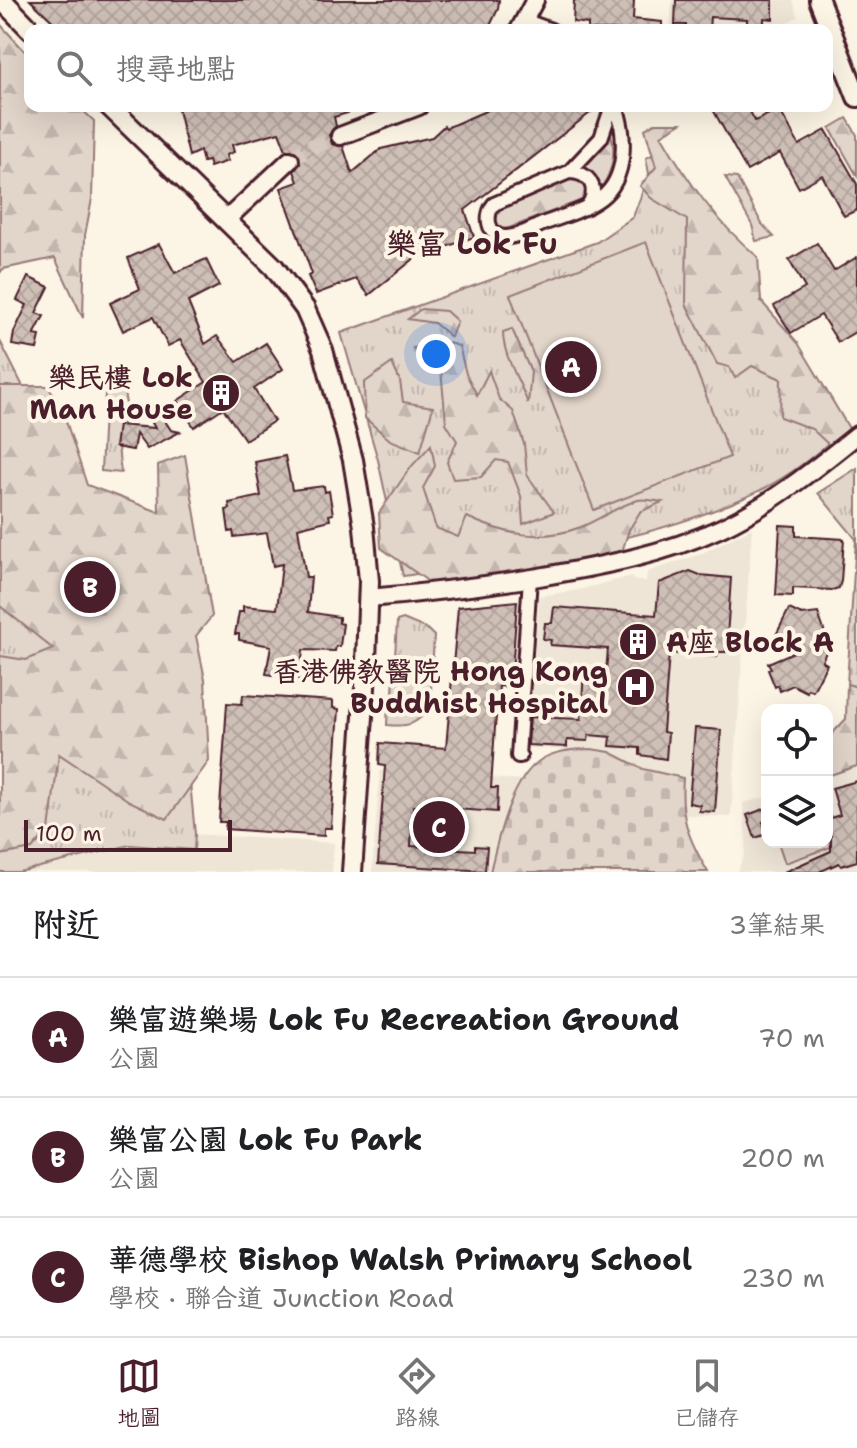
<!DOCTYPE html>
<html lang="zh-TW">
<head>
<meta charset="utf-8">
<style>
	:root { --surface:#fff; --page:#f6f6f6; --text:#202124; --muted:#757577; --line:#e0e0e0; --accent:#4a1f2b }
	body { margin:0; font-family:"Shantell Sans","LXGW WenKai TC",sans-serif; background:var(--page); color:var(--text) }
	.controls { position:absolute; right:24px; bottom:24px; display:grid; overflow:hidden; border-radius:16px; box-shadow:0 8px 32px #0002 }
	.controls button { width:72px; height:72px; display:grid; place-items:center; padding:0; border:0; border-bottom:2px solid var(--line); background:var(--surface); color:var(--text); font:40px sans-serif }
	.scale { position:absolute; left:24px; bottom:20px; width:208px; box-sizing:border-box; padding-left:8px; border:4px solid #4a1f2b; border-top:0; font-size:22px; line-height:28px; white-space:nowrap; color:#4a1f2b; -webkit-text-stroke:6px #fcf5e5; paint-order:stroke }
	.you { position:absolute; left:436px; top:354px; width:28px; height:28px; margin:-20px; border:6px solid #fff; border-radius:50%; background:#1a73e8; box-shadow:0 0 0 12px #1a73e833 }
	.badge { display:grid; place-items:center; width:52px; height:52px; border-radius:50%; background:var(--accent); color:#fff; font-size:26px; font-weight:700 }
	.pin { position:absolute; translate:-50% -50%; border:4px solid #fff; box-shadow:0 2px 8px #0006 }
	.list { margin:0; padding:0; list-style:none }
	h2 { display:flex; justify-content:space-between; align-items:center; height:104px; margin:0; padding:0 32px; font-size:34px }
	h2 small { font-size:26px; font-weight:400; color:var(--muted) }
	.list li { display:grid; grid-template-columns:52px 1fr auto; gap:24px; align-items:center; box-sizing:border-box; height:120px; padding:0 32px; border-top:2px solid var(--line) }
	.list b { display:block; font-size:30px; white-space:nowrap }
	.list p { margin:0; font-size:26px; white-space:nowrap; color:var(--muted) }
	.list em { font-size:26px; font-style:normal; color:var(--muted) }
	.icon { flex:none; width:44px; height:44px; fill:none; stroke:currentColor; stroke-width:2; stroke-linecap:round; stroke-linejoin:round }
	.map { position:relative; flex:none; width:857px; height:872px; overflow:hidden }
	.search { position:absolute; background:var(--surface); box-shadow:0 8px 32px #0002; left:24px; right:24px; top:24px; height:88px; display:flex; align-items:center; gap:20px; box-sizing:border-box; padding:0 28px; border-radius:16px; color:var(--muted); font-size:30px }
	.sheet { height:464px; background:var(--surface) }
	nav { display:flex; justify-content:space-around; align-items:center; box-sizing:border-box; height:112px; border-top:2px solid var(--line); background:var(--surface); font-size:22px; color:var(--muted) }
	nav a { display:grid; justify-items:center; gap:4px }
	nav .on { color:var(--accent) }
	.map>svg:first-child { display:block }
	.built { fill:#eee5d7 }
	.grass { fill:url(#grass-tufts); stroke:#967a7a; stroke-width:2 }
	.forest { fill:url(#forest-firs); stroke:#967a7a; stroke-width:2 }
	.cemetery { fill:url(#cemetery-stones); stroke:#967a7a; stroke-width:2 }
	.garden { fill:#e2d5ca; stroke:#967a7a; stroke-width:2 }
	.building { fill:url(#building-cross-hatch); stroke:#4a1f2b; stroke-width:2 }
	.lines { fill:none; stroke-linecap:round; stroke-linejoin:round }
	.tertiary-tunnel { stroke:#d8cac0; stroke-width:16; stroke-dasharray:16 8; stroke-linecap:butt }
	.minor-casing { stroke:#4a1f2b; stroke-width:18 }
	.tertiary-casing { stroke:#4a1f2b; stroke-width:22 }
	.secondary-casing { stroke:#4a1f2b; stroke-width:24 }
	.minor { stroke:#fcf5e5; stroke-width:12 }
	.tertiary { stroke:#fcf5e5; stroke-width:16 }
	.secondary { stroke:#fcf5e5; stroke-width:18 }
	.labels { text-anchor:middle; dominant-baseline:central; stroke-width:8; stroke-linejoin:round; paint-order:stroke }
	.poi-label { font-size:28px; font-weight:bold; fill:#4a1f2b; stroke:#fcf5e5; text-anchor:end }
	.neighbourhood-label { font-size:30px; font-weight:bold; fill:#4a1f2b; stroke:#fcf5e5 }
</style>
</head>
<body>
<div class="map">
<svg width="857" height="872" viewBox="0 0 857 872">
	<defs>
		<pattern id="grass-tufts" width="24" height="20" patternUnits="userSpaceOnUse" patternTransform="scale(2)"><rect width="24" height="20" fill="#e2d5ca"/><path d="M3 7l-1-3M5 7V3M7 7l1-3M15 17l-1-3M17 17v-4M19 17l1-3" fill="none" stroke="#c3b6ae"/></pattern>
		<pattern id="forest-firs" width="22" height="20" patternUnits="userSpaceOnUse" patternTransform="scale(2)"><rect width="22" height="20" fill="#e2d5ca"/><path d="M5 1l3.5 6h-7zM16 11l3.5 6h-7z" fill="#c3b6ae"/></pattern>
		<pattern id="cemetery-stones" width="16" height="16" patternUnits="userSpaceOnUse" patternTransform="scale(2)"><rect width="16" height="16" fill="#e2d5ca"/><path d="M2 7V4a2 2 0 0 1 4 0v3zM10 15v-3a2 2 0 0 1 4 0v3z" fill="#c3b6ae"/></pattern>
		<pattern id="building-cross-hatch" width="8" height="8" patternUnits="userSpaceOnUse" patternTransform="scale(2)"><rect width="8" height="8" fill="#cfc0b7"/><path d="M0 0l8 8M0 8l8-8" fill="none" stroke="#b3a59e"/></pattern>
	</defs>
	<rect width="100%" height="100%" fill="#fcf5e5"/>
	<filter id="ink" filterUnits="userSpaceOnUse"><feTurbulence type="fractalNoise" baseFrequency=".0125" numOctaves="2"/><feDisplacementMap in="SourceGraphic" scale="16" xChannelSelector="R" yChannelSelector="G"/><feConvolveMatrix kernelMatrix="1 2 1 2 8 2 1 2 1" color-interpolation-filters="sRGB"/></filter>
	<g filter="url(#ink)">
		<g class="built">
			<path d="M672 0H793L798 17 772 30H670Z"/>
			<path d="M752 528 731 817 683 815V778L643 769 610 752 527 748 539 596 578 590 632 576 633 580 646 581 647 572 700 554Z"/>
			<path d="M857 763V872H737L744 856 746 842 743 803 767 797V842H827V772Z"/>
			<path d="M380 771 522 780 504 820 490 872H372Z"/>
			<path d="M195 834 334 843 332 872H19L130 845 193 850Z"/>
		</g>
		<g class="grass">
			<path d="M658 152 846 427C822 450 793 474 763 489 652 544 523 558 403 576L378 460 341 333 597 242 633 217 649 174 646 158Z"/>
			<path d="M0 341 92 523 177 646 195 834 194 850 130 845 19 872H0Z"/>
			<path d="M114 367 123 385 126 404 118 446 121 473 101 471 106 373Z"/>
			<path d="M857 468V687L847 684 856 539 818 493Z"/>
			<path d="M403 619 427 629 434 636 430 708C415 725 409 727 387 725L388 702 393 693 397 621Z"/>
		</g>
		<g class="forest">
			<path d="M0 24 30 57V106H78L94 121 92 199 85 235 83 318 55 258 3 269 0 273Z"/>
			<path d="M847 118 857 135V176L830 128Z"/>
			<path d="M655 123H681L661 135C688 182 716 222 758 257L761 301 798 343 850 430 843 458 812 429 780 417 781 379 752 366 735 378 729 367 717 364 686 304 687 220 651 198 640 186 656 167 645 129Z"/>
			<path d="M611 134C616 152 613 169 603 185L597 186 591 176 580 167 598 151Z"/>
			<path d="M725 177 737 178 762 224 774 237 756 241 752 225Z"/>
			<path d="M577 178 583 182 586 190 582 200 509 228 502 229 494 221 495 214 501 208 570 179Z"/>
			<path d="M421 309 446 311 457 321 451 337 434 323 408 319Z"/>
			<path d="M512 329 531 372 528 404C520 380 503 357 503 332Z"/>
			<path d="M442 341 459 346 466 374 477 395 489 371 499 399 513 411 524 444 527 475 554 512 523 524 521 496 508 462 496 460 481 477 453 479 447 462 457 441 446 423 441 370 423 359 413 348Z"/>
			<path d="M392 363 400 381 403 402 433 407 420 452 390 440 365 418 364 383Z"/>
			<path d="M0 386H48L63 412 87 485 159 512 158 465 185 455 212 616 196 636 205 679 209 761 167 819 129 801 59 754 49 830 32 849 0 855V656L26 660 53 649 0 606Z"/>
			<path d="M431 445 435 466 423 488 436 528 458 537 467 517C505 535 541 542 581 527 600 519 618 506 638 500 645 498 655 501 662 502L640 512 629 530 621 555 592 578 544 582 519 570 476 584 429 582 381 548 379 513 410 468Z"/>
			<path d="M847 684 857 687V766L827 776V739L846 719Z"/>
		</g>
		<path class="cemetery" d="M591 749 610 752 643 769 683 778C680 818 688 838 708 872H490C498 838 511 778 542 759 557 750 575 749 591 749Z"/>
		<g class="garden">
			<path d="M646 242 730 457 594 510 510 295Z"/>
			<path d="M827 836 831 847 785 863 778 842H827Z"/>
		</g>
		<g class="building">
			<path d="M30 0H499L498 9 488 30H62Z"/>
			<path d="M574 0H634L633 19 662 22V30H588V24L573 22Z"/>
			<path d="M676 0H773V19L764 18V30H747V19L710 17 709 30H686V25H675Z"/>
			<path d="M177 106H361V109L334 117 336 126 329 135 332 144 343 146 352 173 381 149 432 137 444 126 446 128 497 106H599L465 210 474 237 415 258 369 295 356 279 316 294 308 276 312 274 281 188 298 182 294 171 300 164V157L294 150H286L279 132 232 145 234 152 226 155 228 161 210 167 208 161 203 162 200 151 189 156Z"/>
			<path d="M711 106H747L755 121 779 109 799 145 826 130 857 184V210L844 216 822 175 799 188 780 153 747 171Z"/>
			<path d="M817 243 834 271 857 257V331L838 342 821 315 791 333 774 306 805 288 789 260Z"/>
			<path d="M159 244 175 273 206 259 219 286 188 302 205 344 217 336 237 362 266 343 283 369 254 389 274 421 245 440 223 408 194 427 177 401 206 382 180 340 168 346 153 317 123 331 110 303 140 289 128 258Z"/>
			<path d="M28 277 49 287 36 313 44 316 34 335 40 336 37 349 12 345 14 332 27 305 17 300Z"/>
			<path d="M161 415 171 430 180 432 147 449 136 434 133 450 115 447 118 425 155 428 151 421Z"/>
			<path d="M285 456 292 490 324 486 325 492 329 491 333 514 329 515 330 520 298 528 306 577H311L308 612 339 617V623L343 624 340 646H336L335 651 303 650 300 679 266 674 271 646 239 640V634H235L239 612H243V606L277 609 282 564 273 566 267 533 234 537 233 531 229 532 226 510 230 509 229 503 261 496 255 462Z"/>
			<path d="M780 525 796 526V536L844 539 841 581 839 588 832 590 793 588V596L776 595Z"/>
			<path d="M690 571 700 575 731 578 726 652H718L717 657 669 653 663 732 668 733 666 759 640 755V748L610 746 611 737 589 735 588 741 567 740V747L528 745 530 717 581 719 584 670 606 672 608 649 550 645 551 640 543 639 545 623H552L554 607 656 615 659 583Z"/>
			<path d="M517 601 511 687 499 686 495 727 491 788H498L497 812 413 806 411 846 475 850V846L487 847 485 871 378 864 385 766 379 765 380 743 446 748 458 607Z"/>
			<path d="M789 609 802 615 818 613 828 642 823 644 826 652 822 661 827 664 813 691 808 689 807 692 793 685 780 691 778 685 775 687 768 670 771 668 768 663 794 652 778 645 779 642 774 639Z"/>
			<path d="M243 695 333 701V708L339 709 331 828H324V836L225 829 226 822H219L227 703 242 704Z"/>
			<path d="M695 728 721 730 715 812 699 811 700 805 689 803Z"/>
			<path d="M857 781V861L841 866 839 863 819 872H784L831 851V835L827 819 840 815 832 788Z"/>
			<path d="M767 808V821L763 822 767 834 755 838 747 815Z"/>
		</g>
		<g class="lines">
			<path class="tertiary-tunnel" d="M290 160 313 146 340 136"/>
			<defs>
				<g id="minor">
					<path d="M526 21 551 30"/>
					<path d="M612 106 601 138 569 172 494 204C485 215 487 235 504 237 517 238 534 227 545 223 564 216 585 210 601 198 628 178 626 134 616 106"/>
					<path d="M569 172C590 172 600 189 587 207"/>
					<path d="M520 756H518L530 578"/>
				</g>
				<g id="tertiary">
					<path d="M519 30 535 0"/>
					<path d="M340 136 419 106"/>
					<path d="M226 220 290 160"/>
					<path d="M369 598C426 593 482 586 539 577 601 566 663 555 721 528 770 505 815 469 857 435"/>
				</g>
				<g id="secondary">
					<path d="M2 0 31 30"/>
					<path d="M819 0 857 97"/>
					<path d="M109 106 274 267 305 309 323 350 353 460 364 527 369 581 365 688 352 872"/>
				</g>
			</defs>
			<use href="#minor" class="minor-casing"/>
			<use href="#tertiary" class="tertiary-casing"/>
			<use href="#secondary" class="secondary-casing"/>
			<use href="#minor" class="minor"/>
			<use href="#tertiary" class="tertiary"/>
			<use href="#secondary" class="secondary"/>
		</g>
	</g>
	<defs>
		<symbol id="building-disc" viewBox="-11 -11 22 22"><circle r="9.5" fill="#4a1f2b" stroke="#fcf5e5"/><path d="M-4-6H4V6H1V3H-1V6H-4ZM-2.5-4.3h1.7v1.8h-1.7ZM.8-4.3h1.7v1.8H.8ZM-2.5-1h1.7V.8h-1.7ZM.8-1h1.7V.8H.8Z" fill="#fff"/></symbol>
		<symbol id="hospital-disc" viewBox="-11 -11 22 22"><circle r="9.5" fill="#4a1f2b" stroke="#fcf5e5"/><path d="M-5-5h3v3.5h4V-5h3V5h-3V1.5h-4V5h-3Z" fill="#fff"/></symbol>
	</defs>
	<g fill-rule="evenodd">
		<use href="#building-disc" x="199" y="371" width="44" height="44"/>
		<use href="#building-disc" x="616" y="620" width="44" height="44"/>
		<use href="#hospital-disc" x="614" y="665" width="44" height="44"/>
	</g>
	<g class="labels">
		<g class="poi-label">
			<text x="193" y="377">樂民樓 Lok<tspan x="193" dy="32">Man House</tspan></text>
			<text x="666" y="642" text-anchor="start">A座 Block A</text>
			<text x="608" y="671">香港佛教醫院 Hong Kong<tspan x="608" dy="32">Buddhist Hospital</tspan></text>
		</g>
		<g class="neighbourhood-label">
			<text x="472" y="243">樂富 Lok Fu</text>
		</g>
	</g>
</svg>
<div class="controls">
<button><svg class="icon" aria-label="locate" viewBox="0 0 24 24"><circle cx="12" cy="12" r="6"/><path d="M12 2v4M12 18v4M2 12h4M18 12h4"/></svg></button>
<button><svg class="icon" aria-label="layers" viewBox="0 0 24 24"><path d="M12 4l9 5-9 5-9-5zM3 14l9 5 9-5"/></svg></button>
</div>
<div class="scale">100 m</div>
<div class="you"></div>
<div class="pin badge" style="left:571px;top:367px">A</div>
<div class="pin badge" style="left:90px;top:587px">B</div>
<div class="pin badge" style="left:439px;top:827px">C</div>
<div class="search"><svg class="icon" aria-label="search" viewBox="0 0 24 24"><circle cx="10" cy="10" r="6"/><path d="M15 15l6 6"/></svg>搜尋地點</div>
</div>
<section class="sheet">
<h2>附近<small>3筆結果</small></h2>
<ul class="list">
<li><span class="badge">A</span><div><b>樂富遊樂場 Lok Fu Recreation Ground</b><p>公園</p></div><em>70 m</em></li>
<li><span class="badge">B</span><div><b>樂富公園 Lok Fu Park</b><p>公園</p></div><em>200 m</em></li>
<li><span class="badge">C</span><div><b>華德學校 Bishop Walsh Primary School</b><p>學校 · 聯合道 Junction Road</p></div><em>230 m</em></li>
</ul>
</section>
<nav>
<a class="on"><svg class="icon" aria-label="map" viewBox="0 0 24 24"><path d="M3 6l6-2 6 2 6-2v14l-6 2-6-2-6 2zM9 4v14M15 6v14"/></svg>地圖</a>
<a><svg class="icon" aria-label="directions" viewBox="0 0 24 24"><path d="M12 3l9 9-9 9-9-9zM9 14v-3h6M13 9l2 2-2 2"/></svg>路線</a>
<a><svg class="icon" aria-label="saved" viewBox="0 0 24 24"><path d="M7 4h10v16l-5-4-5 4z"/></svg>已儲存</a>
</nav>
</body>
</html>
